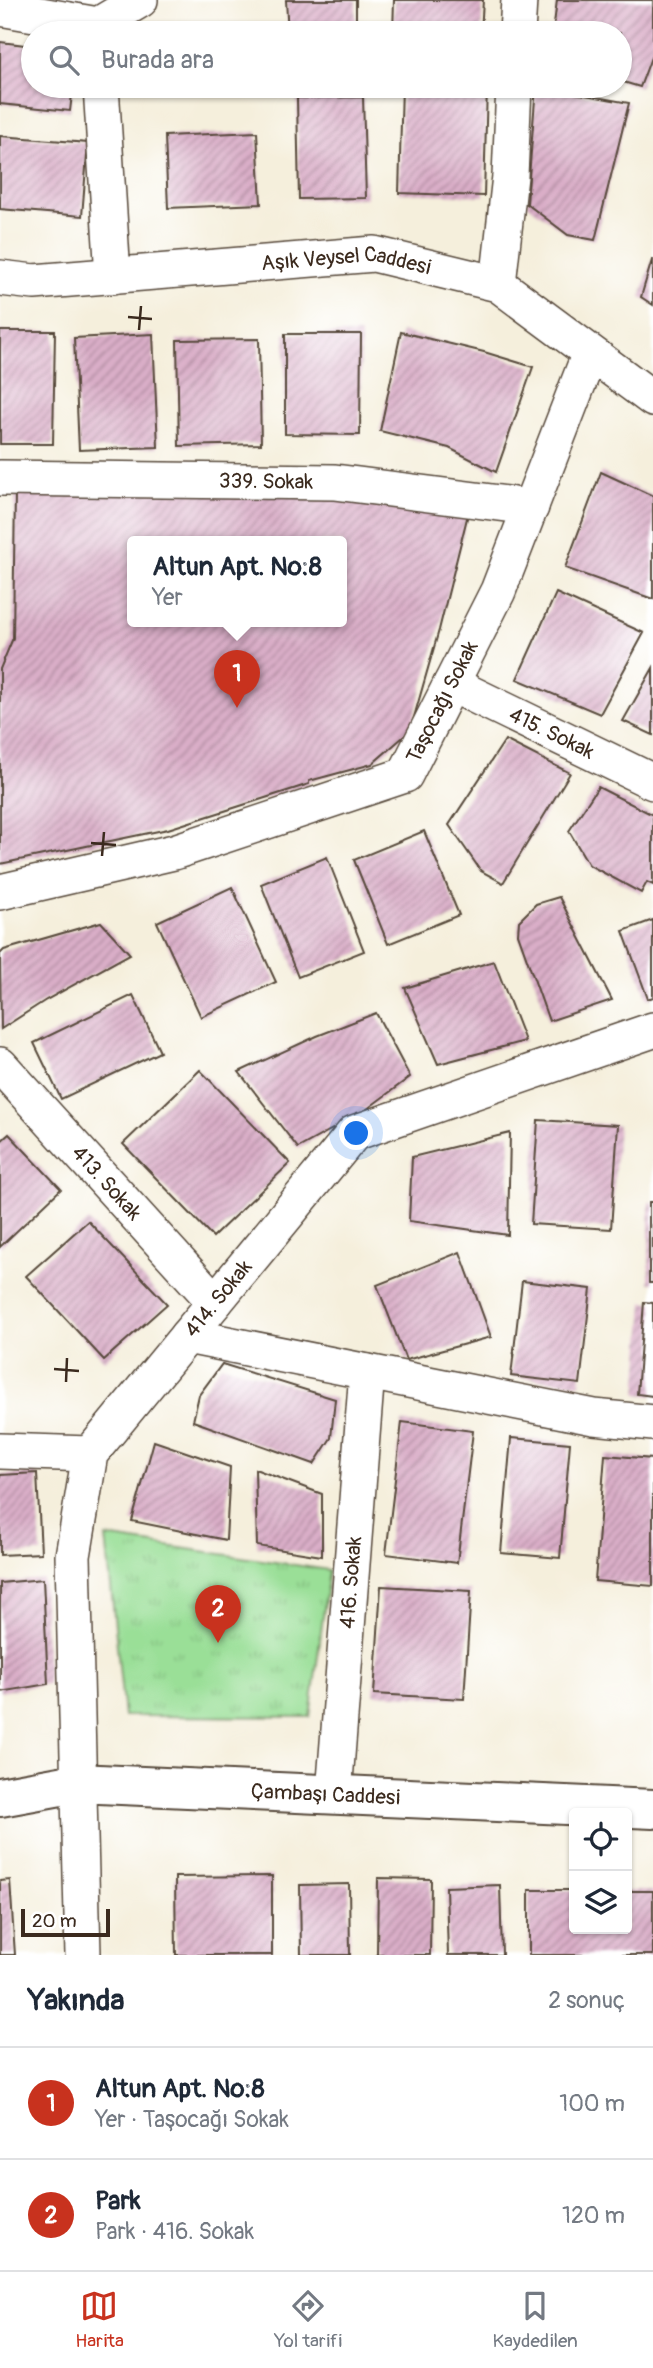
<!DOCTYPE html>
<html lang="tr">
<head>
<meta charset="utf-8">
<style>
	:root { --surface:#fff; --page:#f2f2f3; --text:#1f2937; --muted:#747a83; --line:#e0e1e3; --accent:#c8321e }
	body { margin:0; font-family:Pangolin,sans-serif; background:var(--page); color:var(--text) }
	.controls { position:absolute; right:21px; bottom:21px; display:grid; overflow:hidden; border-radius:7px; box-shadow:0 2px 5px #0004 }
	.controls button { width:63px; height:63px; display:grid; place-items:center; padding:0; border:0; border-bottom:2px solid var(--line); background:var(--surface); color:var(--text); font:35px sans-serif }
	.scale { position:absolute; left:21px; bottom:18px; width:89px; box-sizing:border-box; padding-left:7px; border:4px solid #3b2a1e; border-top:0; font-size:19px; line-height:24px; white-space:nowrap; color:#3b2a1e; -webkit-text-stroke:5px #fff; paint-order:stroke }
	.you { position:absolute; left:357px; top:1134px; width:24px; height:24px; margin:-18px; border:5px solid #fff; border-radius:50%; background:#1a73e8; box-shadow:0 0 0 10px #1a73e833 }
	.badge { display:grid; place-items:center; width:46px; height:46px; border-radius:50%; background:var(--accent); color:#fff; font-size:23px; font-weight:700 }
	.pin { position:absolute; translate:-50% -58px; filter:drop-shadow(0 2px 4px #0008) }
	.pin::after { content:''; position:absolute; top:37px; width:24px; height:21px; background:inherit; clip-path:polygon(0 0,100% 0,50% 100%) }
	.popup { position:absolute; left:127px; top:536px; width:220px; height:91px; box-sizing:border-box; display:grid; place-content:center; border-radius:7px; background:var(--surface); filter:drop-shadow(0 2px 5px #0005); font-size:23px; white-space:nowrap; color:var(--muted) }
	.popup b { font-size:26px; color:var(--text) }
	.popup::after { content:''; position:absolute; left:50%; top:100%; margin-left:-14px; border:14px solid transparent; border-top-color:var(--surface) }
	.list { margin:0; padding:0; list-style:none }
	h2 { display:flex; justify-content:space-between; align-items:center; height:91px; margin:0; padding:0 28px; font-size:30px }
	h2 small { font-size:23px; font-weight:400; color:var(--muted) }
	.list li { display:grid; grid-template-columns:46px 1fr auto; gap:21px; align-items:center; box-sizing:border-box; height:112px; padding:0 28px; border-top:2px solid var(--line) }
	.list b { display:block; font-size:26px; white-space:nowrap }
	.list p { margin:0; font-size:23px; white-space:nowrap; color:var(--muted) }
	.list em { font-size:23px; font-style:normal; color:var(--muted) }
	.icon { flex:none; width:38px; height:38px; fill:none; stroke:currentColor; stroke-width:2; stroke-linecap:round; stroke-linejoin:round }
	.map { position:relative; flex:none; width:653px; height:1955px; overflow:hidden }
	.search { position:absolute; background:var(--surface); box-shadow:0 2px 5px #0004; left:21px; right:21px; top:21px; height:77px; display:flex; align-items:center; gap:18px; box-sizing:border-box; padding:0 24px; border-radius:38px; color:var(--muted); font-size:26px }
	.sheet { height:315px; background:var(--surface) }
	nav { display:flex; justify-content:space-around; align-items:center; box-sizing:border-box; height:98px; border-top:2px solid var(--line); background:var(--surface); font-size:19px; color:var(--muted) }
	nav a { display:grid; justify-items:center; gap:4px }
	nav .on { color:var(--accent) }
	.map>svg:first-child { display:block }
	.grass { fill:url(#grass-tufts); stroke:#6a845a; stroke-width:2 }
	.building { fill:url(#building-hatch); fill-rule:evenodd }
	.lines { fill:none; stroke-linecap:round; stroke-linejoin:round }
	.minor-casing { stroke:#57483a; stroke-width:38 }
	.major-casing { stroke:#57483a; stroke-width:42 }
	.minor { stroke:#fff; stroke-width:35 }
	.major { stroke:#fff; stroke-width:38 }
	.ticks { fill:none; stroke:#3b2a1e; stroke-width:2.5 }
	.labels { text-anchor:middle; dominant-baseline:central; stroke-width:5; stroke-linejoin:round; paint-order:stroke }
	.street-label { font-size:21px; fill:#3b2a1e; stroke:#fff }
</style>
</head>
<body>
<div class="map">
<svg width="653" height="1955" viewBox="0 0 653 1955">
	<defs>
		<pattern id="grass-tufts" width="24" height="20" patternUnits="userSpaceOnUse" patternTransform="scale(1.75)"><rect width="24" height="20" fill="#9adf97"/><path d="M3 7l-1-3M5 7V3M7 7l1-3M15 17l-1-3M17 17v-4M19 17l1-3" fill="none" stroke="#86c082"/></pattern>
		<pattern id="building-hatch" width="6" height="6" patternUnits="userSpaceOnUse" patternTransform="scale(1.75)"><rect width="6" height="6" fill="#daaec8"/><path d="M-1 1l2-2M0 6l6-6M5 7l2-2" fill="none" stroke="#b28ea2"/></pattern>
	</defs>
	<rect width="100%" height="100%" fill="#fff"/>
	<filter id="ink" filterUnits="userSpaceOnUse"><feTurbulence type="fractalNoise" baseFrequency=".0143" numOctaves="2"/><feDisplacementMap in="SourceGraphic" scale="14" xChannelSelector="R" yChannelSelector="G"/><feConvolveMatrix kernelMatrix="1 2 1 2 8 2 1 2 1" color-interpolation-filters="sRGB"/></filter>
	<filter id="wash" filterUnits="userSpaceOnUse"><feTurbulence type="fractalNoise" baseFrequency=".00686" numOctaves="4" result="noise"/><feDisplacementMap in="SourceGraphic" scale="28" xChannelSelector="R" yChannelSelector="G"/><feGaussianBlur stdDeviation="1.57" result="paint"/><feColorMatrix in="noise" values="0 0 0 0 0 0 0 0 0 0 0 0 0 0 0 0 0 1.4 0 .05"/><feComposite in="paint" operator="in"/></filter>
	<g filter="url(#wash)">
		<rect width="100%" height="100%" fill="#f5efdc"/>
		<path class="grass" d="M106 1537 329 1570 310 1717 124 1716Z"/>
		<g id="blocks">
			<g class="building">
				<path d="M286 0H356V33H288Z"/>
				<path d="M394 0H483L481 33H393Z"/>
				<path d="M557 0H653V52L640 87 620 81V33H553Z"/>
				<path d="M0 42 33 46V86H73L70 111 0 104Z"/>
				<path d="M402 86H487L484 196 399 193Z"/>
				<path d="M536 86 629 103 595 240 568 235 527 204Z"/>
				<path d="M363 97 366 198 299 199 297 98Z"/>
				<path d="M257 132 261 204 168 208 165 136Z"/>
				<path d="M0 136 88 143 82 216 0 209Z"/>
				<path d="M652 260H653V305L641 297Z"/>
				<path d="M0 331H55L53 444H0Z"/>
				<path d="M401 332 484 352 533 367 496 472 449 448 380 431Z"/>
				<path d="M153 334 158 447 79 450 74 338Z"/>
				<path d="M285 334H361L360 435 285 434Z"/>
				<path d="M259 339 261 444 179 446 177 340Z"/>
				<path d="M601 472 653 496V599L565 568Z"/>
				<path d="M273 491 468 514 439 630 410 731 372 764 309 781V784L168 829 0 864V669L13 638 15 492ZM132 542H342V622H132Z"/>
				<path d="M556 593 644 633 600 714 517 679Z"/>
				<path d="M653 668V735L623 721Z"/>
				<path d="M505 740 570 773 503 883 481 871 449 825Z"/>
				<path d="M598 787 653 815V885L647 882 641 893 589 865 569 831Z"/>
				<path d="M424 831 459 915 388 944 354 860Z"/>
				<path d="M327 857 364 951 298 977 261 884Z"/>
				<path d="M232 887 276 982 201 1017 157 922Z"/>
				<path d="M559 897 612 1000 549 1021 518 934 519 921 536 904Z"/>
				<path d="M653 920V997L648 999 623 931Z"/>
				<path d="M101 922 130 954 46 1000 1 1029 0 954 4 950Z"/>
				<path d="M494 961 525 1041 438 1064 405 988Z"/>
				<path d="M133 995 160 1052 61 1099 34 1043Z"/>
				<path d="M376 1013 410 1077 363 1112 298 1148 239 1072 317 1036Z"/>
				<path d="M200 1070 290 1163 213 1237 123 1144Z"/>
				<path d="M538 1120 618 1125 611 1229 531 1224Z"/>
				<path d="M510 1133 508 1235 409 1221 412 1157Z"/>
				<path d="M9 1134 61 1189 0 1247V1142Z"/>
				<rect x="649" y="1202" width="4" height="81"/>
				<path d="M88 1221 167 1304 104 1360 26 1276Z"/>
				<path d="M460 1252 491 1337 406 1360 377 1285Z"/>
				<path d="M522 1281 591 1289 580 1384 511 1376Z"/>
				<path d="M644 1302 653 1303V1396L637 1394Z"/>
				<path d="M222 1364 335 1399 331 1438 314 1464 193 1421 199 1395Z"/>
				<path d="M402 1422 473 1431 457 1563 386 1554Z"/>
				<path d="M511 1438 570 1443 560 1558 501 1553Z"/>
				<path d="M154 1441 230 1467 226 1540 132 1521Z"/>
				<path d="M605 1455 653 1459V1586L595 1581Z"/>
				<path d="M255 1469 322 1494V1556L257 1546Z"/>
				<path d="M37 1473 41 1553 0 1555V1475Z"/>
				<path d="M43 1579 48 1684 0 1692V1583Z"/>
				<path d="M381 1586 471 1591 464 1699 374 1694Z"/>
				<path d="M272 1876V1955H176L175 1877Z"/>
				<path d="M378 1878 431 1879 430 1955H377Z"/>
				<path d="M10 1880 15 1955H0V1881Z"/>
				<path d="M349 1884 350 1955H301L300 1885Z"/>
				<path d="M500 1885 502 1955H448L446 1887Z"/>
				<path d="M529 1890H574V1929H627V1891H653V1955H529Z"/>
			</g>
		</g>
	</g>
	<g filter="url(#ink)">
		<use href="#blocks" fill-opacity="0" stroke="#57483a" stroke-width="2"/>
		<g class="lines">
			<defs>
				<g id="minor">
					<path d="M0 8 98 25 140 0"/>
					<path d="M517 33 519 0"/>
					<path d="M101 86 113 276"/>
					<path id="s1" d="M0 278 34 282 374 254 498 284 653 399"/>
					<path d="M498 284 510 176 514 86"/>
					<path id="s2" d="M0 478 335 482 531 507"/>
					<path id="s3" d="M451 684 653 782"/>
					<path id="s4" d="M0 892 174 852 405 775 498 591 590 353"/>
					<path id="s5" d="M0 1065 215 1302"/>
					<path d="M187 1336 594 1417 653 1423"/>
					<path d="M0 1451 90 1454"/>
					<path id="s6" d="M334 1794 367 1372"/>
					<path id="s7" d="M83 1955 73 1556 90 1454 354 1133 653 1030"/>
				</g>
				<g id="major">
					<path id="s8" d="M0 1797 77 1783 653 1809"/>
				</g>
			</defs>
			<use href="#minor" class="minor-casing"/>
			<use href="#major" class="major-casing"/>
			<use href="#minor" class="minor"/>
			<use href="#major" class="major"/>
		</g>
	</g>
	<path class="ticks" d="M128 317 152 319M139 330 141 306M91 843 116 845M102 856 104 832M54 1369 79 1371M66 1382 67 1358"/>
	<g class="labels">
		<g class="street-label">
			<text stroke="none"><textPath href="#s1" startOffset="348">Aşık Veysel Caddesi</textPath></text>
			<text stroke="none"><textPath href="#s2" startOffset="266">339. Sokak</textPath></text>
			<text stroke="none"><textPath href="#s4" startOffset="504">Taşocağı Sokak</textPath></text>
			<text stroke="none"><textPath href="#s3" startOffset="112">415. Sokak</textPath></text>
			<text stroke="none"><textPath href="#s5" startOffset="159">413. Sokak</textPath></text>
			<text stroke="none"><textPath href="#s7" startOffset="704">414. Sokak</textPath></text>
			<text stroke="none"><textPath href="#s6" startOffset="212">416. Sokak</textPath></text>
			<text stroke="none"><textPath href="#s8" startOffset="327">Çambaşı Caddesi</textPath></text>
		</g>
	</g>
</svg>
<div class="controls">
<button><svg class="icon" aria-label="locate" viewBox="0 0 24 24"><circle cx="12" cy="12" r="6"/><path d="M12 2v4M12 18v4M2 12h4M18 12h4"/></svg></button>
<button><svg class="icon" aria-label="layers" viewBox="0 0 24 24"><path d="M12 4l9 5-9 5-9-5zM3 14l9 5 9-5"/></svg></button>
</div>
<div class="scale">20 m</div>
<div class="you"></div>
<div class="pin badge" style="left:237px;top:708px">1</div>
<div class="popup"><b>Altun Apt. No:8</b>Yer</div>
<div class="pin badge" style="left:218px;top:1643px">2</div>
<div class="search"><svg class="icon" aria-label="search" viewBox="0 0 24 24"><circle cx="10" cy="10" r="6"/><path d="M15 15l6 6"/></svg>Burada ara</div>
</div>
<section class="sheet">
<h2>Yakında<small>2 sonuç</small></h2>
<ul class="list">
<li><span class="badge">1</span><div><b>Altun Apt. No:8</b><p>Yer · Taşocağı Sokak</p></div><em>100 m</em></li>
<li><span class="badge">2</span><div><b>Park</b><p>Park · 416. Sokak</p></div><em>120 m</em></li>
</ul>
</section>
<nav>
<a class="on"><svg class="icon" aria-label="map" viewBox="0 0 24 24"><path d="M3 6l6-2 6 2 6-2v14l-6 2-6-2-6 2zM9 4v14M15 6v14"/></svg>Harita</a>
<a><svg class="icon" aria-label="directions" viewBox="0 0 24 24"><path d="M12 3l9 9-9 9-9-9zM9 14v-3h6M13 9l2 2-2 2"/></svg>Yol tarifi</a>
<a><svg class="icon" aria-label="saved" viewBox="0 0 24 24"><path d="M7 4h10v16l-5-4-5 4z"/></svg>Kaydedilen</a>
</nav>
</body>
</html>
